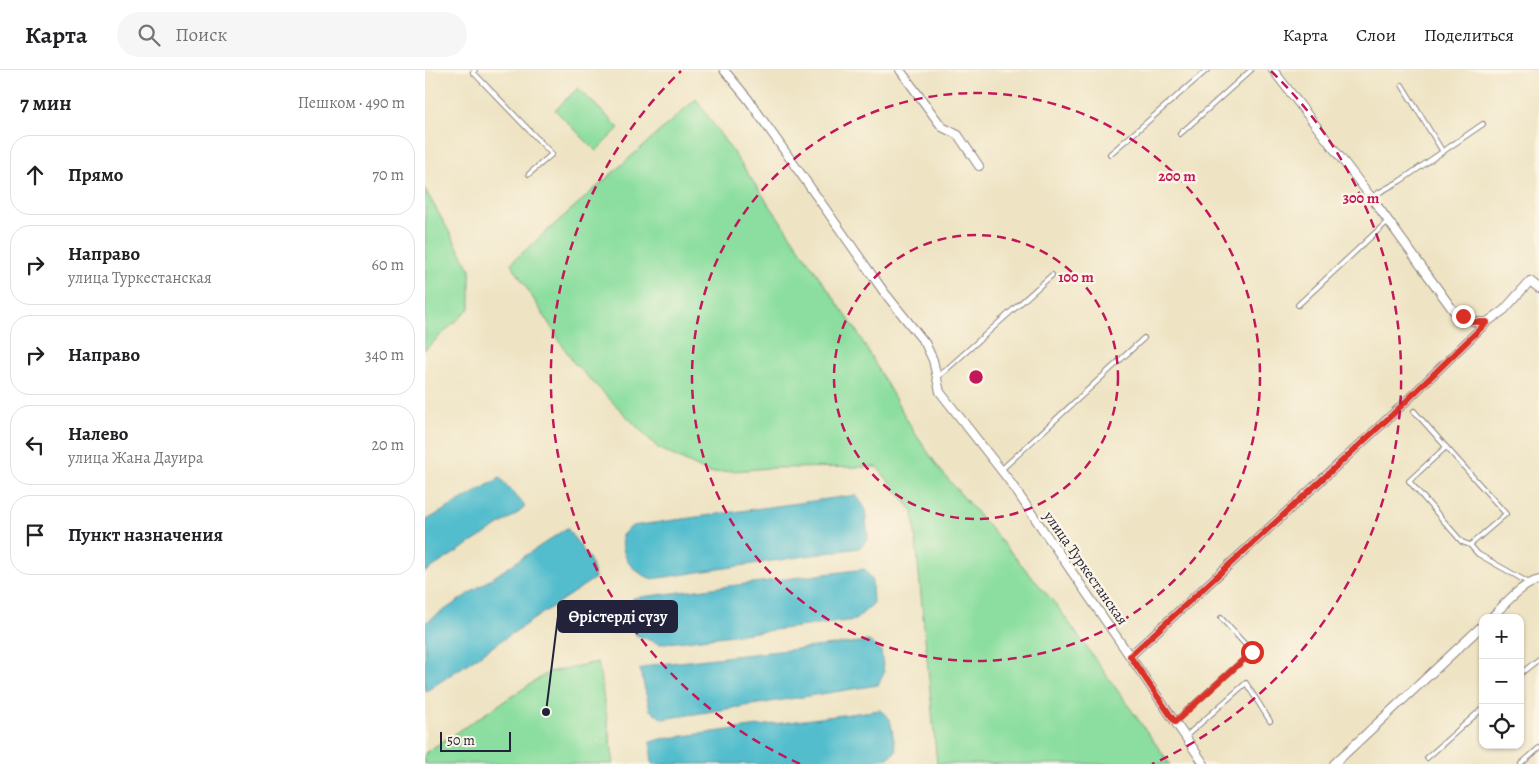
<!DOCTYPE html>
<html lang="ru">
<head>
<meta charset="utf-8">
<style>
	:root { --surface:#fff; --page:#f6f6f6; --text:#202124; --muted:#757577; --line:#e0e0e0 }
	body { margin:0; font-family:Alegreya,serif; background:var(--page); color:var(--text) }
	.controls { position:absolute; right:15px; bottom:15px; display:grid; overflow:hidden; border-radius:10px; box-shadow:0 1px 4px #0004 }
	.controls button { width:45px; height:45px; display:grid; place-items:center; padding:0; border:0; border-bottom:1px solid var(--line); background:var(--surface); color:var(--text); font:25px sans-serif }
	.scale { position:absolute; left:15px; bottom:12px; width:71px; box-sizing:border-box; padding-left:5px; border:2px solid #22223b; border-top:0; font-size:14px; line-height:18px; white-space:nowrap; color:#22223b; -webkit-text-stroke:4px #fcf5e5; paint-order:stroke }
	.stop { position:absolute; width:15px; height:15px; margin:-11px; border:4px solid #d93025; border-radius:50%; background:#fff }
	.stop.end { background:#d93025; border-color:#fff; box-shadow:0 1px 5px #0008 }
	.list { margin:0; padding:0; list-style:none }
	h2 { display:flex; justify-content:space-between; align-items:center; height:65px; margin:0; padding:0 20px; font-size:21px }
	h2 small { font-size:16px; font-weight:400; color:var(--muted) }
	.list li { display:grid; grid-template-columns:32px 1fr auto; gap:15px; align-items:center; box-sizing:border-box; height:80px; margin:0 10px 10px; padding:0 10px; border:1px solid var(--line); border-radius:20px }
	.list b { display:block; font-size:19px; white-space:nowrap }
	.list p { margin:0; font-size:16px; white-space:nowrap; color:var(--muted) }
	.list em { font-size:16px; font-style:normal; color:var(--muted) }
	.icon { flex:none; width:28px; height:28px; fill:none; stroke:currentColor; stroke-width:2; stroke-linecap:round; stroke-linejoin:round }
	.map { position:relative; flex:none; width:1114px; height:694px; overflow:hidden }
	header { display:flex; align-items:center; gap:30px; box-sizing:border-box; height:70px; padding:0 25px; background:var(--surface); border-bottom:1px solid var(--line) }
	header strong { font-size:24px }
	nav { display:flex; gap:28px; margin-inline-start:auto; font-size:18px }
	.search { width:350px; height:45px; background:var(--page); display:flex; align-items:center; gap:12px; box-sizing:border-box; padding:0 18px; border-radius:28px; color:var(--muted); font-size:19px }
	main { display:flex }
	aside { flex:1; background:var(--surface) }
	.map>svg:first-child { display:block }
	.green { fill:#8bde9f; stroke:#56806d }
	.water { fill:#52bdcd; stroke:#3a7084 }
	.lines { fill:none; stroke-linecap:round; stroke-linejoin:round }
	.lane-casing { stroke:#88827f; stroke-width:6 }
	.street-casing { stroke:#88827f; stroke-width:10 }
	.lane { stroke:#fff; stroke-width:4 }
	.street { stroke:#fff; stroke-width:8 }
	.route { stroke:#d93025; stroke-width:6 }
	.ring { fill:none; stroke:#c2185b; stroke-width:2.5; stroke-dasharray:9 6 }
	.labels { text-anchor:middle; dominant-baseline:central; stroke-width:5; stroke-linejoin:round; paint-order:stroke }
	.street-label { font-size:15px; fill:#22223b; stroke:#fcf5e5 }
	.centre { fill:#c2185b; stroke:#fcf5e5; stroke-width:2.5 }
	.ring-label { font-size:15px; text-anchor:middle; font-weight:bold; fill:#c2185b; stroke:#fcf5e5; stroke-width:5; stroke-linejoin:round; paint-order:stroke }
	.leader { fill:none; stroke:#22223b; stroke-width:2 }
	.callout-dot { fill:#22223b; stroke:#fcf5e5; stroke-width:2 }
	.callout { fill:#22223b; stroke:#22223b; stroke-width:2 }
	.callout-label { font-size:16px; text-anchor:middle; font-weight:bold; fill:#fff }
</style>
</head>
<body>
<header>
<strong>Карта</strong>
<div class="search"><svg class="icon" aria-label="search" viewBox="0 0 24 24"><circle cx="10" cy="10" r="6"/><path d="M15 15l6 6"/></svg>Поиск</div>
<nav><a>Карта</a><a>Слои</a><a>Поделиться</a></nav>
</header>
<main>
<aside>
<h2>7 мин<small>Пешком · 490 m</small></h2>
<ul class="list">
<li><svg class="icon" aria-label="ahead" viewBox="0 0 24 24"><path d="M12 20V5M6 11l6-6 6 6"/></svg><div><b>Прямо</b></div><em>70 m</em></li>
<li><svg class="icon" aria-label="right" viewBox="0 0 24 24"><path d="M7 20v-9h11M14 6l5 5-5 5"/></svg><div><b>Направо</b><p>улица Туркестанская</p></div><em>60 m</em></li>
<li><svg class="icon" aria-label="right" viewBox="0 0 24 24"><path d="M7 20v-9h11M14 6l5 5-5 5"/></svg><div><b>Направо</b></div><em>340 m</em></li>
<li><svg class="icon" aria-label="left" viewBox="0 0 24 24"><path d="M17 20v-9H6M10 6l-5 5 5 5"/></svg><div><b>Налево</b><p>улица Жана Дауира</p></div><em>20 m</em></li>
<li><svg class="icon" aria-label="arrive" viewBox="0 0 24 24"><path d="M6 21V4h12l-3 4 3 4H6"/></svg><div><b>Пункт назначения</b></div></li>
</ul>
</aside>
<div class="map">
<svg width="1114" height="694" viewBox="0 0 1114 694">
	<rect width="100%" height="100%" fill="#fcf5e5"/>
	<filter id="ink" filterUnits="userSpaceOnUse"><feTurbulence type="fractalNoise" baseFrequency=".02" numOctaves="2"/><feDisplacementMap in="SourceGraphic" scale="10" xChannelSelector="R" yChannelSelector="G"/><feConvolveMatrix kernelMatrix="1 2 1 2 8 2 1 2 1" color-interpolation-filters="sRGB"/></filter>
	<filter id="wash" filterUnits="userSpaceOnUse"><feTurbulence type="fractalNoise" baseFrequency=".0096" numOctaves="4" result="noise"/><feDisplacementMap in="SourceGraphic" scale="20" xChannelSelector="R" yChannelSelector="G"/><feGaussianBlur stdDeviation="1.12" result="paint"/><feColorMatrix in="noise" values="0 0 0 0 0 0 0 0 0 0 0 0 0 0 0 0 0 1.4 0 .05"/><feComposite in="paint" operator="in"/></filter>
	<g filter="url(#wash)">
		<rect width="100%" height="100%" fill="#eee3c3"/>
		<g class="green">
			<path d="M153 18 194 58 171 81 130 40Z"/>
			<path d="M271 29 431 260 489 362 516 401 632 536 745 694H512L488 441 452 397 343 398 285 403 233 378 148 292 86 193Z"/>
			<path d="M0 119 45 199V238L0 280Z"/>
			<path d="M173 592 189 694H0V683L124 602Z"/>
		</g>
		<g class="water">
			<path d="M75 408 100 436 93 443 0 502V451Z"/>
			<path d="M431 425 440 438 443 470 434 478 227 509C205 500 197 489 197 465L207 456Z"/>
			<path d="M142 458 165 490 170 508 0 622V553Z"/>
			<path d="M440 499 447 510 448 534 430 550 235 574 211 565 208 528Z"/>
			<path d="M444 571 456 581 459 603 453 615 238 649 225 640 215 599 227 595Z"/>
			<path d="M455 640 465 649 471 681 463 688 428 694H227L225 672 236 669Z"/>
		</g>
	</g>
	<g filter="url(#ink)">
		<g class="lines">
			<defs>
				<g id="lane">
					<path d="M50 0 48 2 127 84 104 104"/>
					<path d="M977 15 1018 82"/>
					<path d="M755 64 826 0"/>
					<path d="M685 84 782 0"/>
					<path d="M946 127 975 111 1058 54"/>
					<path d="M873 235 963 151"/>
					<path d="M513 307 627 205"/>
					<path d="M989 341 1081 444 1045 475 1053 484 1104 513"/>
					<path d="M1021 377 984 411 1037 472 1045 475"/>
					<path d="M576 400 719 268"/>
					<path d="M1095 604 1114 589"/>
					<path d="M750 651 827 582 796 548"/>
					<path d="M760 667 821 613 845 651"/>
					<path d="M1002 688 1058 638"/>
					<path d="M1096 694 1114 678"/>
				</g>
				<g id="street">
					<path d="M299 0 323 29 459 222 500 273 508 290 515 322 583 409 779 694"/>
					<path d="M475 0 517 57 533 65 554 96"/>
					<path d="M848 0 946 127 1028 240 1050 252H1062L1079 240 1105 211 1114 218"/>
					<path d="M1066 548C1080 534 1095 515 1114 510"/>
					<path d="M705 586 967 345 1062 252"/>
					<path d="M909 694 1058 555"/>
				</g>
			</defs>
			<use href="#lane" class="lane-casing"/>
			<use href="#street" class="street-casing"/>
			<use href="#lane" class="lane"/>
			<use href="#street" class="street"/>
		</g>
	</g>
	<g class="lines" filter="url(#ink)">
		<path class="route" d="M827 582 750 652 705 586 967 345 1062 252H1050L1038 246"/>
	</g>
	<g class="ring">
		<circle cx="551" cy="307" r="142"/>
		<circle cx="551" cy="307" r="284"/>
		<path d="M375 694A425 425 0 0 1 256 1M846 1A425 425 0 0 1 727 694"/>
	</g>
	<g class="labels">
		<g class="street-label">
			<text transform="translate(661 498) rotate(55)">улица Туркестанская</text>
		</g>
	</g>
	<circle cx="551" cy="307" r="8" class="centre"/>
	<g class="ring-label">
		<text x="752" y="111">200 m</text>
		<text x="936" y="133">300 m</text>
		<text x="651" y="212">100 m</text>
	</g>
	<path class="leader" d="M121 642L133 546"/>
	<circle class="callout-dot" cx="121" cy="642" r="5"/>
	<rect class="callout" x="133" y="531" width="119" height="31" rx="5"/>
	<g class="callout-label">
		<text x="193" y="552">Өрістерді сүзу</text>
	</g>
</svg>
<div class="controls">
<button>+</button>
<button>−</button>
<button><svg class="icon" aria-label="locate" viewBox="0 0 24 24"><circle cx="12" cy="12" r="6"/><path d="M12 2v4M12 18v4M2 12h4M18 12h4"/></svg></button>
</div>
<div class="scale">50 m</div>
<div class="stop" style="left:827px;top:582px"></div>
<div class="stop end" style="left:1038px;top:246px"></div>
</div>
</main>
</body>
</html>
